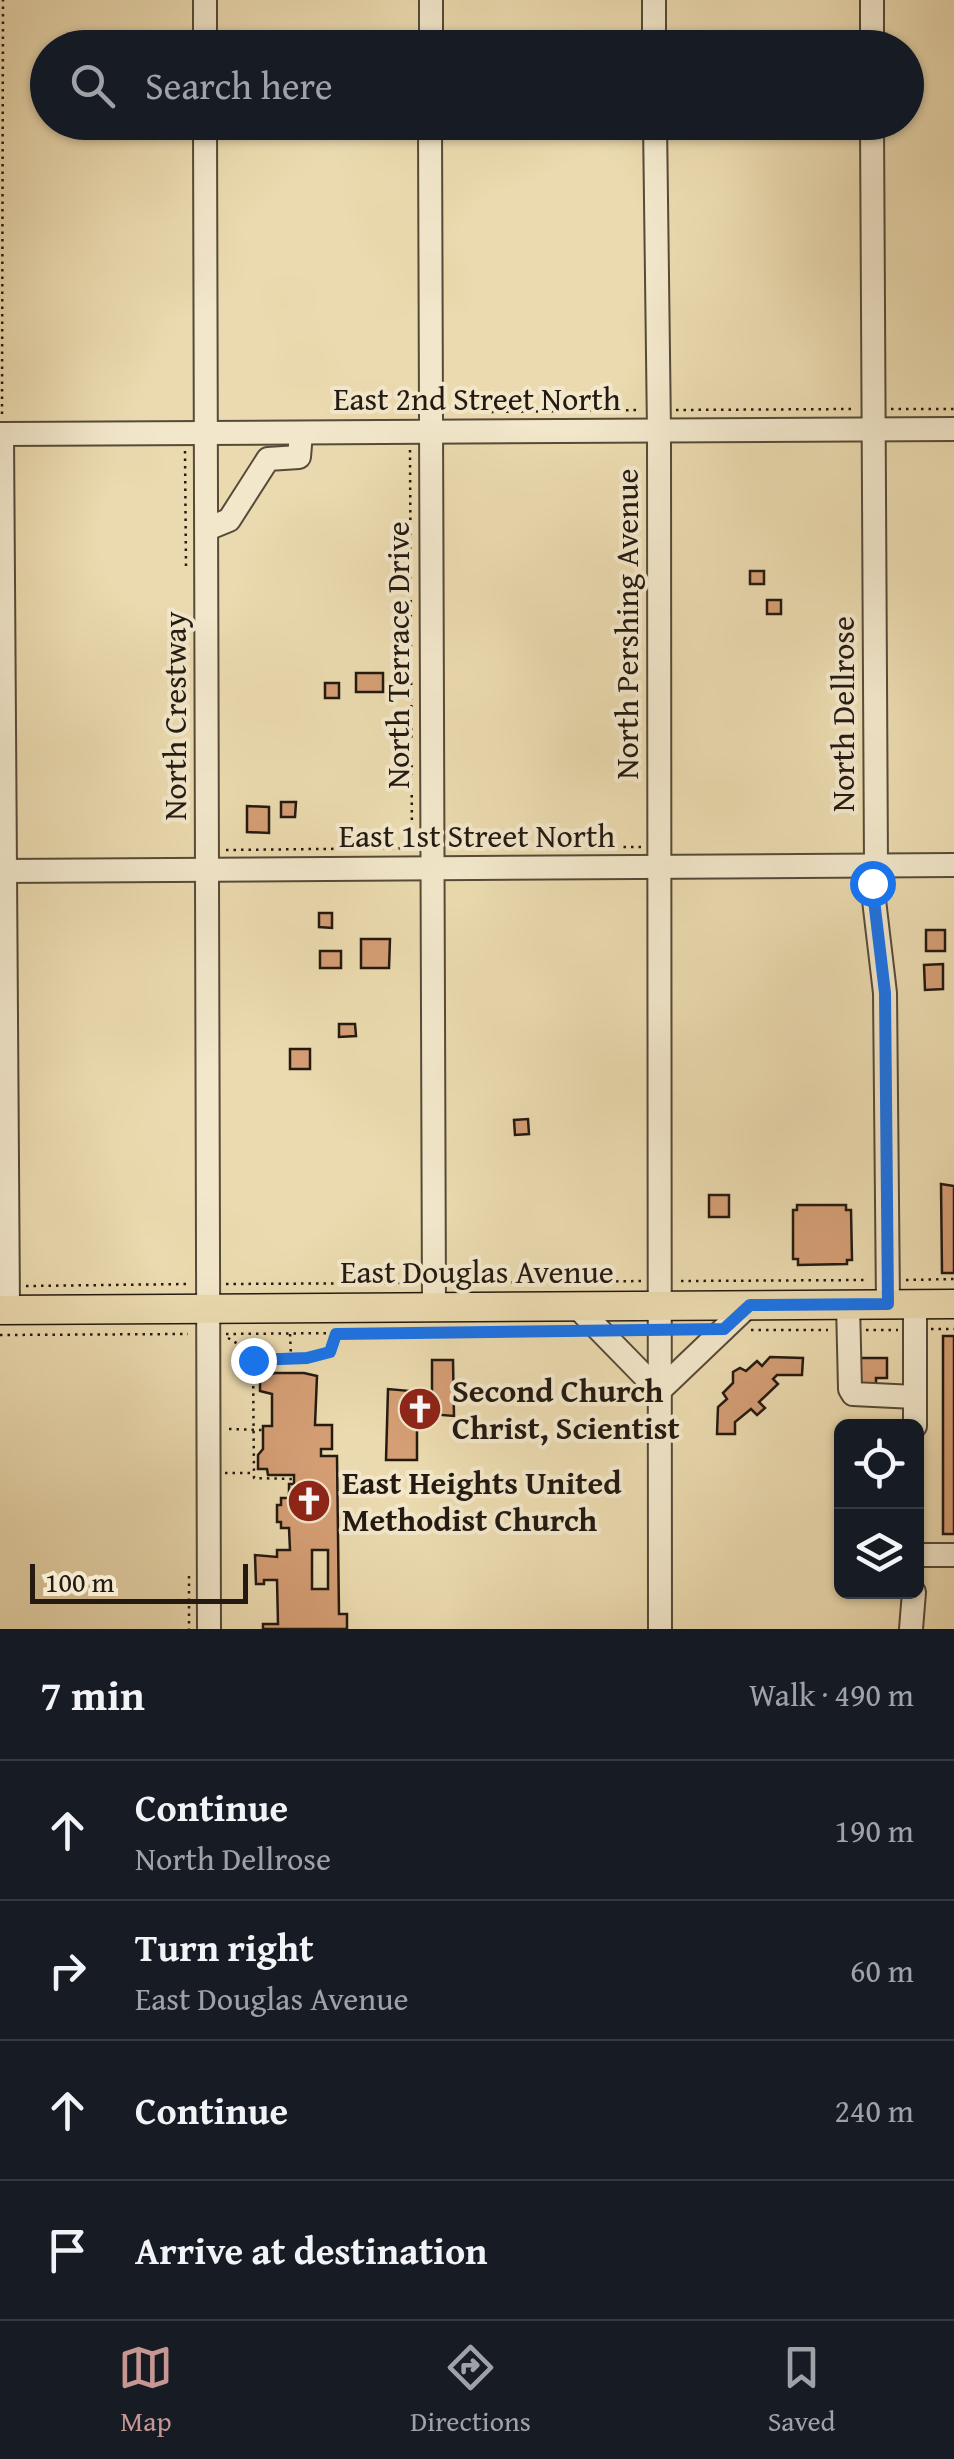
<!DOCTYPE html>
<html lang="en">
<head>
<meta charset="utf-8">
<style>
  body { margin:0; font-family:"Gentium Book Plus",serif; background:#20242c; color:#f1f3f6 }
  .controls { position:absolute; right:30px; bottom:30px; display:grid; overflow:hidden; border-radius:15px; box-shadow:0 2px 8px #0004 }
  .controls button { width:90px; height:90px; display:grid; place-items:center; padding:0; border:0; border-bottom:2px solid #363941; background:#171b24; color:#f1f3f6; font:50px sans-serif }
  .scale { position:absolute; left:30px; bottom:25px; width:218px; box-sizing:border-box; padding-left:10px; border:5px solid #241a11; border-top:0; font-size:28px; line-height:35px; white-space:nowrap; color:#241a11; -webkit-text-stroke:8px #f2e7cb; paint-order:stroke }
  .stop { position:absolute; width:30px; height:30px; margin:-22px; border:8px solid #1a73e8; border-radius:50%; background:#fff }
  .stop.end { background:#1a73e8; border-color:#fff; box-shadow:0 2px 10px #0008 }
  .list { margin:0; padding:0; list-style:none }
  h2 { display:flex; justify-content:space-between; align-items:center; height:130px; margin:0; padding:0 40px; font-size:42px }
  h2 small { font-size:32px; font-weight:400; color:#9ea1a6 }
  .list li { display:grid; grid-template-columns:65px 1fr auto; gap:30px; align-items:center; box-sizing:border-box; height:140px; padding:0 40px; border-top:2px solid #363941 }
  .list b { display:block; font-size:38px; white-space:nowrap }
  .list p { margin:0; font-size:32px; white-space:nowrap; color:#9ea1a6 }
  .list em { font-size:32px; font-style:normal; color:#9ea1a6 }
  .icon { flex:none; width:55px; height:55px; fill:none; stroke:currentColor; stroke-width:2; stroke-linecap:round; stroke-linejoin:round }
  .map { position:relative; flex:none; width:954px; height:1629px; overflow:hidden }
  .search { position:absolute; background:#171b24; box-shadow:0 2px 8px #0004; left:30px; right:30px; top:30px; height:110px; display:flex; align-items:center; gap:25px; box-sizing:border-box; padding:0 35px; border-radius:55px; color:#9ea1a6; font-size:38px }
  .sheet { height:690px; background:#171b24 }
  nav { display:flex; justify-content:space-around; align-items:center; box-sizing:border-box; height:140px; border-top:2px solid #363941; background:#171b24; font-size:28px; color:#9ea1a6 }
  nav a { display:grid; justify-items:center; gap:5px }
  nav .on { color:#c59692 }
  .map>svg:first-child { display:block }
  .building { fill:#d59e75; stroke:#241a11; stroke-width:2.5; fill-rule:evenodd }
  .lines { fill:none; stroke-linecap:round; stroke-linejoin:round }
  .minor-casing { stroke:#564a38; stroke-width:26 }
  .major-casing { stroke:#241a11; stroke-width:31 }
  .path { stroke:#241a11; stroke-width:2.5; stroke-dasharray:2.5 5; stroke-linecap:butt }
  .minor { stroke:#f2e7cb; stroke-width:22 }
  .major { stroke:#ebdaaf; stroke-width:28 }
  .route { stroke:#1a73e8; stroke-width:12 }
  .labels { text-anchor:middle; stroke-width:8; stroke-linejoin:round; paint-order:stroke }
  .street-label { font-size:32px; fill:#241a11; stroke:#f2e7cb }
  .poi-label { font-size:32px; font-weight:bold; fill:#241a11; stroke:#f2e7cb; text-anchor:start }
</style>
</head>
<body>
<div class="map">
<svg width="954" height="1629" viewBox="0 0 954 1629">
  <rect width="100%" height="100%" fill="#ebdaaf"/>
  <filter id="stains"><feTurbulence type="fractalNoise" baseFrequency=".002" numOctaves="4"/><feColorMatrix values="0 0 0 0 .2 0 0 0 0 .09 0 0 0 0 .02 0 0 0 .5 -.17"/></filter>
  <radialGradient id="worn" r=".72"><stop offset=".6" stop-color="#630" stop-opacity="0"/><stop offset="1" stop-color="#630" stop-opacity=".3"/></radialGradient>
  <g class="building">
    <rect x="750" y="571" width="14" height="13"/>
    <rect x="767" y="600" width="14" height="14"/>
    <rect x="356" y="673" width="27" height="19"/>
    <rect x="325" y="683" width="14" height="15"/>
    <polygon points="281,802 296,802 295,817 281,817"/>
    <polygon points="247,806 269,807 269,833 247,832"/>
    <polygon points="319,913 332,913 332,928 319,927"/>
    <rect x="926" y="930" width="19" height="21"/>
    <polygon points="361,939 390,939 389,968 361,968"/>
    <rect x="320" y="951" width="21" height="17"/>
    <polygon points="943,964 943,989 925,990 924,965"/>
    <polygon points="339,1024 355,1024 356,1036 339,1037"/>
    <rect x="290" y="1049" width="20" height="20"/>
    <polygon points="528,1119 529,1134 515,1135 514,1120"/>
    <polygon points="941,1184 954,1186 954,1273 942,1273"/>
    <rect x="709" y="1195" width="20" height="22"/>
    <polygon points="797,1205 846,1205 846,1210 851,1210 852,1260 847,1260 847,1264 798,1265 798,1259 793,1259 793,1210 797,1210"/>
    <rect x="943" y="1336" width="11" height="198"/>
    <polygon points="770,1357 803,1358 802,1375 777,1375 773,1379 778,1384 759,1402 765,1408 757,1415 751,1409 735,1422 735,1434 717,1434 718,1407 727,1399 723,1393 733,1383 733,1372 740,1368 746,1371 757,1361 762,1366"/>
    <polygon points="857,1358 887,1358 887,1378 876,1378 876,1386 857,1386"/>
    <polygon points="432,1360 453,1360 454,1416 417,1413 417,1460 386,1460 388,1389 432,1393"/>
    <path d="M304,1373L317,1376L315,1425H332V1449H321V1456H337L339,1614H347V1629H263V1624H278L277,1580H264V1584H256L255,1555L277,1557V1550H290L289,1528H281V1522H277V1505H281V1498H289V1484H294V1475H268L267,1469H258V1455L263,1449V1426H272V1394L260,1391V1377L275,1373ZM312,1550H328V1589H312Z"/>
  </g>
  <g class="lines">
    <g class="minor-casing">
      <g id="minor">
        <polyline points="205,0 205,48"/>
        <polyline points="654,0 654,48"/>
        <polyline points="431,48 431,0"/>
        <polyline points="872,48 872,0"/>
        <polyline points="205,122 209,1629"/>
        <polyline points="430,122 434,1307"/>
        <polyline points="655,122 659,431 660,1629"/>
        <polyline points="872,122 876,866 872,883 885,993 888,1304"/>
        <polyline points="0,434 954,429"/>
        <polyline points="2,434 8,1310"/>
        <polyline points="207,529 229,520 268,459 299,457 301,433"/>
        <polyline points="0,871 954,865"/>
        <polyline points="848,1304 850,1389 853,1394 915,1397"/>
        <polyline points="576,1306 659,1391 749,1305"/>
        <polyline points="915,1426 915,1304"/>
        <polyline points="916,1555 954,1555"/>
        <polyline points="911,1629 914,1592"/>
      </g>
    </g>
    <g class="major-casing">
      <polyline id="major" points="0,1310 954,1304"/>
    </g>
    <g class="path">
      <polyline points="891,409 954,409"/>
      <polyline points="676,410 853,409"/>
      <polyline points="491,412 638,410"/>
      <polyline points="2,414 3,0"/>
      <polyline points="410,450 412,847"/>
      <polyline points="185,451 186,568"/>
      <polyline points="451,847 643,847"/>
      <polyline points="226,850 413,848"/>
      <polyline points="906,1280 954,1279"/>
      <polyline points="681,1281 868,1280"/>
      <polyline points="451,1283 643,1281"/>
      <polyline points="226,1284 413,1283"/>
      <polyline points="26,1286 188,1284"/>
      <polyline points="931,1329 954,1329"/>
      <polyline points="751,1330 828,1330"/>
      <polyline points="866,1330 898,1330"/>
      <polyline points="676,1331 693,1330"/>
      <polyline points="226,1334 573,1331"/>
      <polyline points="290,1334 291,1356"/>
      <polyline points="0,1335 188,1334"/>
      <polyline points="228,1338 243,1347 253,1359 254,1478 294,1479"/>
      <polyline points="255,1359 307,1357 330,1352 335,1334"/>
      <polyline points="229,1429 263,1430"/>
      <polyline points="225,1473 252,1473"/>
      <polyline points="189,1576 189,1629"/>
    </g>
    <use href="#minor" class="minor"/>
    <use href="#major" class="major"/>
  </g>
  <g class="lines">
    <polyline class="route" points="253,1360 307,1358 330,1352 336,1334 724,1329 750,1305 888,1304 885,993 872,883"/>
  </g>
  <defs>
    <g id="church-disc" transform="scale(2.25)"><circle r="9.5" fill="#8f2418" stroke="#f2e7cb"/><path d="M-1.2-6h2.4v3.5h3.3v2.4h-3.3V6h-2.4V-.1h-3.3v-2.4h3.3Z" fill="#fff"/></g>
  </defs>
  <g fill-rule="evenodd">
    <use href="#church-disc" x="420" y="1409"/>
    <use href="#church-disc" x="309" y="1501"/>
  </g>
  <g class="labels">
    <g class="street-label">
      <text x="477" y="410">East 2nd Street North</text>
      <text transform="translate(627 624) rotate(-90)" y="11">North Pershing Avenue</text>
      <text transform="translate(398 655) rotate(-90)" y="11">North Terrace Drive</text>
      <text transform="translate(843 714) rotate(-90)" y="11">North Dellrose</text>
      <text transform="translate(175 716) rotate(-90)" y="11">North Crestway</text>
      <text x="477" y="847">East 1st Street North</text>
      <text x="477" y="1283">East Douglas Avenue</text>
    </g>
    <g class="poi-label">
      <text x="452" y="1402">Second Church<tspan x="452" dy="37">Christ, Scientist</tspan></text>
      <text x="342" y="1494">East Heights United<tspan x="342" dy="37">Methodist Church</tspan></text>
    </g>
  </g>
  <rect width="100%" height="100%" filter="url(#stains)"/>
  <rect width="100%" height="100%" fill="url(#worn)"/>
</svg>
<div class="controls">
<button><svg class="icon" aria-label="locate" viewBox="0 0 24 24"><circle cx="12" cy="12" r="6"/><path d="M12 2v4M12 18v4M2 12h4M18 12h4"/></svg></button>
<button><svg class="icon" aria-label="layers" viewBox="0 0 24 24"><path d="M12 4l9 5-9 5-9-5zM3 14l9 5 9-5"/></svg></button>
</div>
<div class="scale">100 m</div>
<div class="stop" style="left:872px;top:883px"></div>
<div class="stop end" style="left:253px;top:1360px"></div>
<div class="search"><svg class="icon" aria-label="search" viewBox="0 0 24 24"><circle cx="10" cy="10" r="6"/><path d="M15 15l6 6"/></svg>Search here</div>
</div>
<section class="sheet">
<h2>7 min<small>Walk · 490 m</small></h2>
<ul class="list">
<li><svg class="icon" aria-label="ahead" viewBox="0 0 24 24"><path d="M12 20V5M6 11l6-6 6 6"/></svg><div><b>Continue</b><p>North Dellrose</p></div><em>190 m</em></li>
<li><svg class="icon" aria-label="right" viewBox="0 0 24 24"><path d="M7 20v-9h11M14 6l5 5-5 5"/></svg><div><b>Turn right</b><p>East Douglas Avenue</p></div><em>60 m</em></li>
<li><svg class="icon" aria-label="ahead" viewBox="0 0 24 24"><path d="M12 20V5M6 11l6-6 6 6"/></svg><div><b>Continue</b></div><em>240 m</em></li>
<li><svg class="icon" aria-label="arrive" viewBox="0 0 24 24"><path d="M6 21V4h12l-3 4 3 4H6"/></svg><div><b>Arrive at destination</b></div></li>
</ul>
</section>
<nav>
<a class="on"><svg class="icon" aria-label="map" viewBox="0 0 24 24"><path d="M3 6l6-2 6 2 6-2v14l-6 2-6-2-6 2zM9 4v14M15 6v14"/></svg>Map</a>
<a><svg class="icon" aria-label="directions" viewBox="0 0 24 24"><path d="M12 3l9 9-9 9-9-9zM9 14v-3h6M13 9l2 2-2 2"/></svg>Directions</a>
<a><svg class="icon" aria-label="saved" viewBox="0 0 24 24"><path d="M7 4h10v16l-5-4-5 4z"/></svg>Saved</a>
</nav>
</body>
</html>
